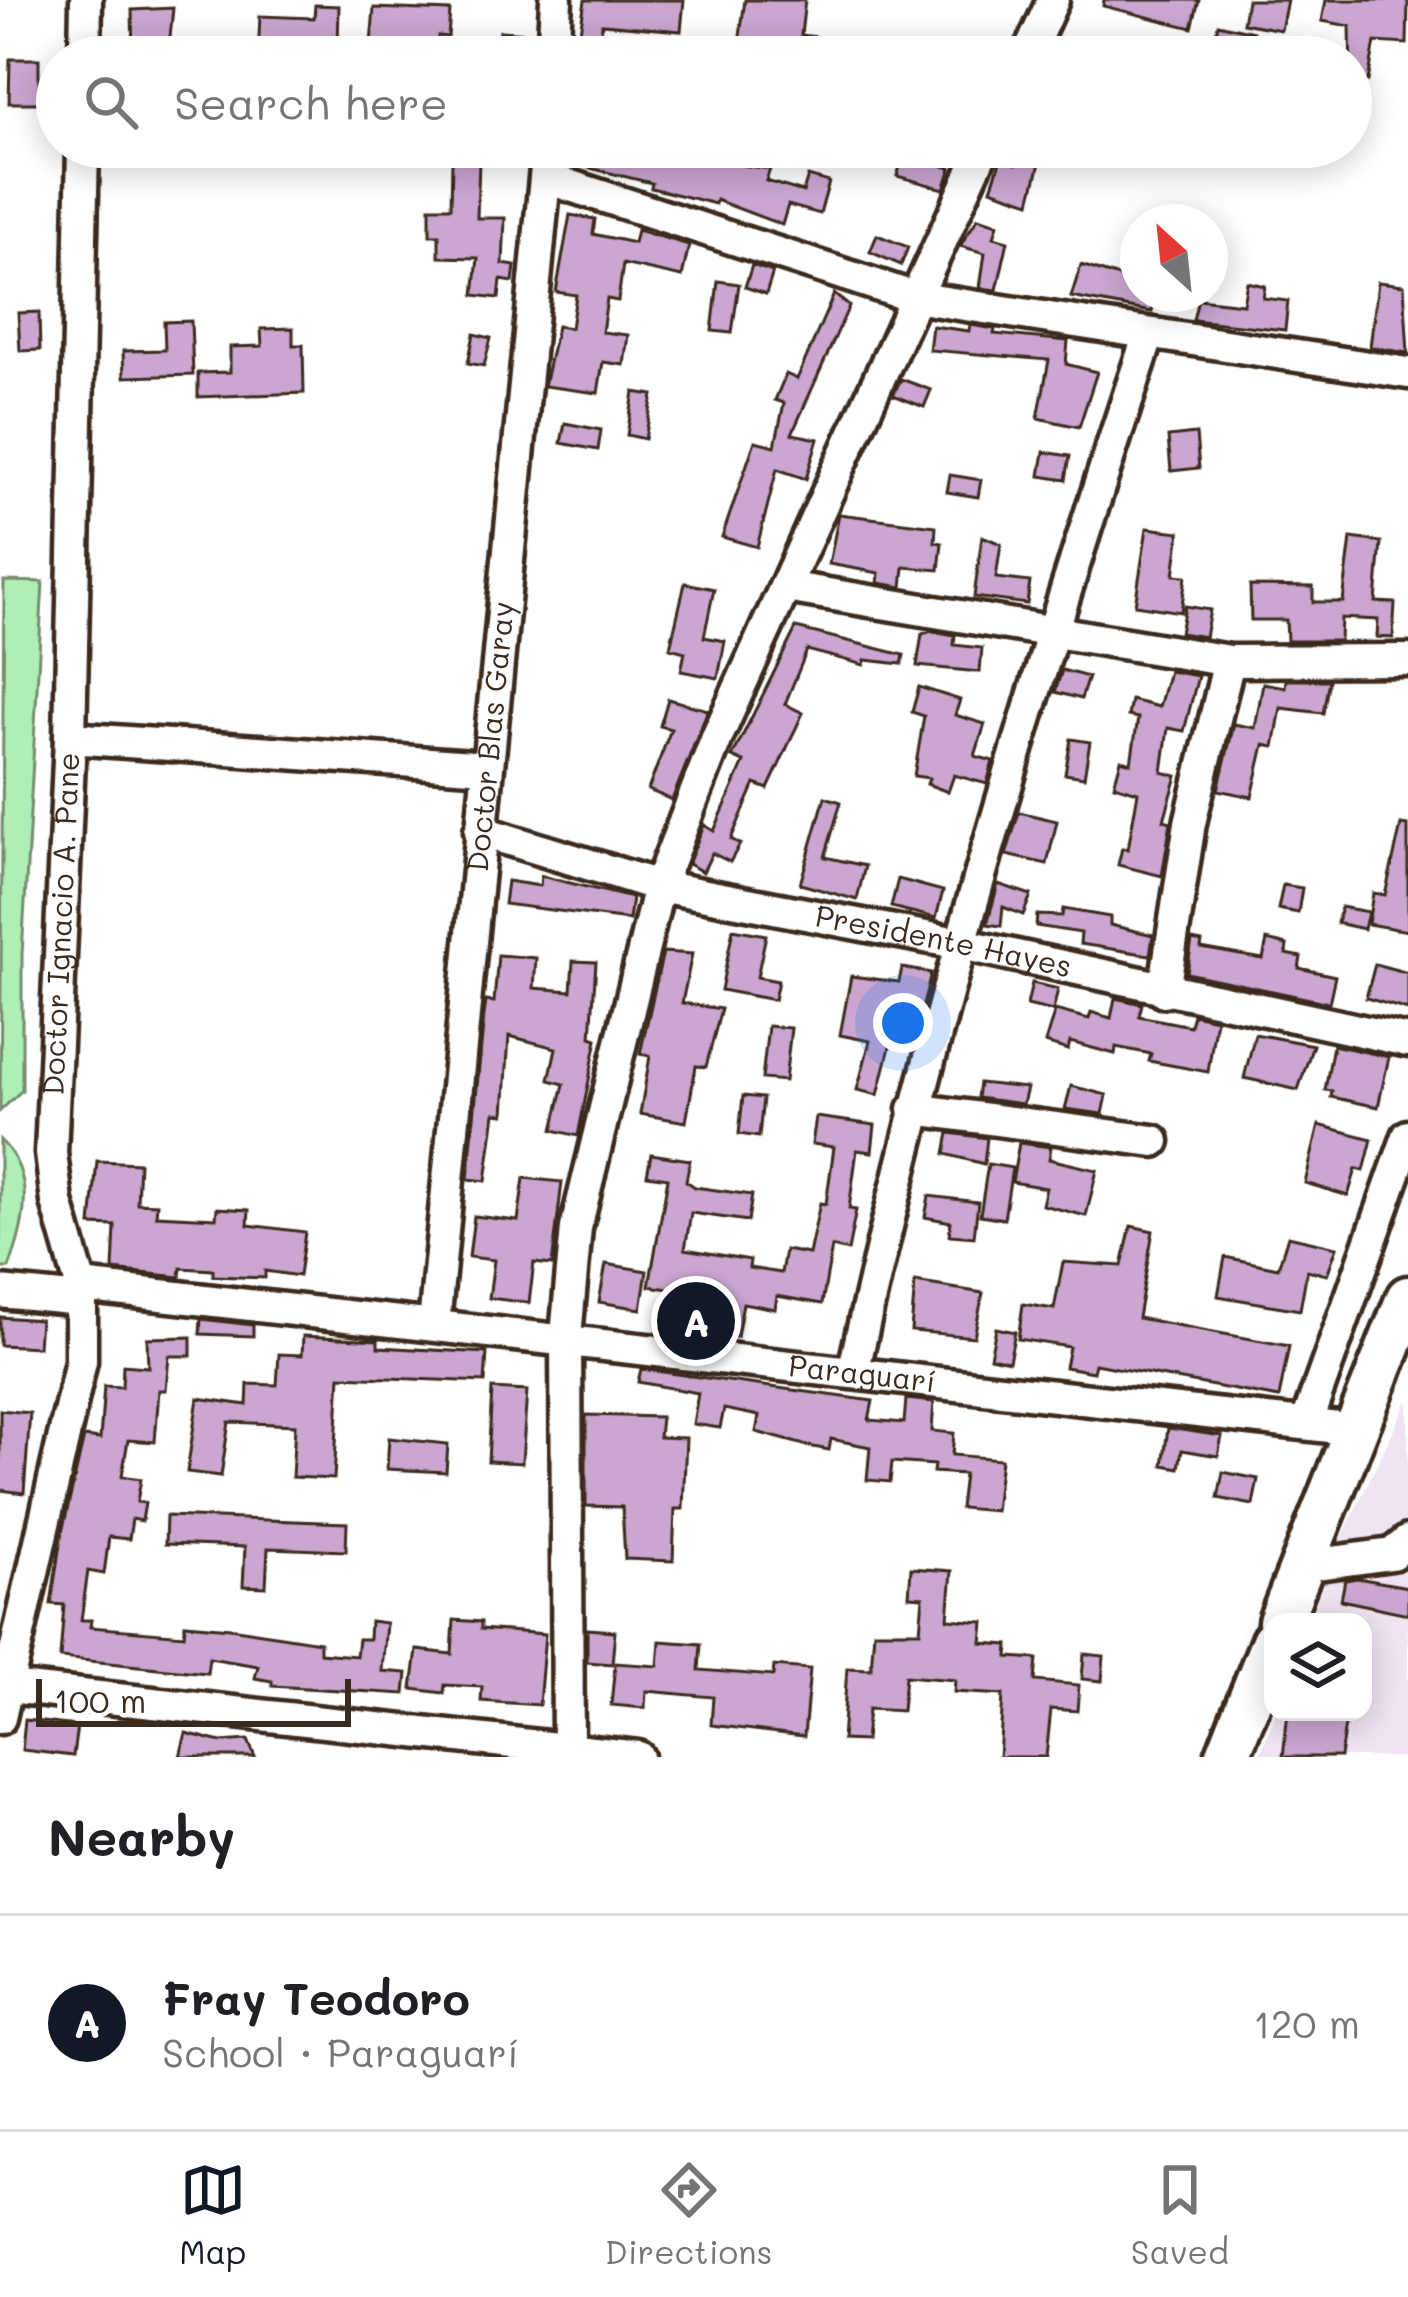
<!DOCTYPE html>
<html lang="en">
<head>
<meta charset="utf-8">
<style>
  body { margin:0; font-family:Mali,sans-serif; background:#f6f6f6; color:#202124 }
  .controls { position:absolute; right:36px; bottom:36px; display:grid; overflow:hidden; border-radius:24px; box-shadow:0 6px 30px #0003 }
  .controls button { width:108px; height:108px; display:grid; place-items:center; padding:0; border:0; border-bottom:3px solid #e0e0e0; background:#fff; color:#202124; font:60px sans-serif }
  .compass { position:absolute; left:1120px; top:204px; width:108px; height:108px; border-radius:50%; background:#fff; box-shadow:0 6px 30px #0003; rotate:333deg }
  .scale { position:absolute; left:36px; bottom:30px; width:315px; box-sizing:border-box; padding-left:12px; border:6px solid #3b2a1e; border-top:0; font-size:33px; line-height:42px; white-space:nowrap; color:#3b2a1e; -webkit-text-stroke:9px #fff; paint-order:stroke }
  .you { position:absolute; left:903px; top:1023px; width:42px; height:42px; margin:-30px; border:9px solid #fff; border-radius:50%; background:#1a73e8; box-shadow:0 0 0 18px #1a73e833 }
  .badge { display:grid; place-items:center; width:78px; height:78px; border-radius:50%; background:#111827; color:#fff; font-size:39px; font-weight:700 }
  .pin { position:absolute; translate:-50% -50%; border:6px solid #fff; box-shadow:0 3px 12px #0006 }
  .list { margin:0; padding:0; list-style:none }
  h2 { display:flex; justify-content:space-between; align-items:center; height:156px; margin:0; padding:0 48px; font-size:51px }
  h2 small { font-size:39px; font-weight:400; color:#757577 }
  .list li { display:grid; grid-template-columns:78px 1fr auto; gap:36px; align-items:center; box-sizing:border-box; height:216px; padding:0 48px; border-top:3px solid #e0e0e0 }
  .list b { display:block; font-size:45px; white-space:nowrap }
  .list p { margin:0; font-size:39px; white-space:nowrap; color:#757577 }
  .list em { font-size:39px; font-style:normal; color:#757577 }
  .icon { flex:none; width:66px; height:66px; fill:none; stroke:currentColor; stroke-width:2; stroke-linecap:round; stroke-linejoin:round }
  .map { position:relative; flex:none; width:1408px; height:1757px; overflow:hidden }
  .search { position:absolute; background:#fff; box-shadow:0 6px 30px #0003; left:36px; right:36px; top:36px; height:132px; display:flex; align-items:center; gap:30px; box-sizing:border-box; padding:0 42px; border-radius:66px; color:#757577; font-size:45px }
  .sheet { height:372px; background:#fff }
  nav { display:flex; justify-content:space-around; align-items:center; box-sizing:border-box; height:168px; border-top:3px solid #e0e0e0; background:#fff; font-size:33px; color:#757577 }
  nav a { display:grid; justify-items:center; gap:6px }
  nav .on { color:#111827 }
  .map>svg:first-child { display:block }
  .built { fill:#efe4f1 }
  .green { fill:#aeeeb7; stroke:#748c6a; stroke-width:3 }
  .building { fill:#caa6d0; stroke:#3b2a1e; stroke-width:3 }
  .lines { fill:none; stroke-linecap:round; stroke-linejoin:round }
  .minor-casing { stroke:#3b2a1e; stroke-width:39 }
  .highway-casing { stroke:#3b2a1e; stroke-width:51 }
  .minor { stroke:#fff; stroke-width:30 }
  .highway { stroke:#fff; stroke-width:42 }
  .labels { text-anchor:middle; stroke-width:10; stroke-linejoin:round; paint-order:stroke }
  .street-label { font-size:30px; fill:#3b2a1e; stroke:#fff }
</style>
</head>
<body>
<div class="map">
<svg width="1408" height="1757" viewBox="0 0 1408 1757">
  <rect width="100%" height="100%" fill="#fff"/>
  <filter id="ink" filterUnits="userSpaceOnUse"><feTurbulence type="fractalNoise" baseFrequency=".00833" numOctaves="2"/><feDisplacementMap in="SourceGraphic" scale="24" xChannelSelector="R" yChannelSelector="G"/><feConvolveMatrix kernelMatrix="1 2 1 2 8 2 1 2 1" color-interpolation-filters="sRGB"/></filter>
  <g filter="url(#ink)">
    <polygon class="built" points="1408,1399 1408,1757 1259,1757 1276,1712 1363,1712 1363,1622 1309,1622 1338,1546"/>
    <g class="green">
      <polygon points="4,581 43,582 22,955 22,1090 0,1111"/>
      <path d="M0,1140C37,1175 25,1225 9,1268H0Z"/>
    </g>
    <g class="building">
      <polygon points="585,0 684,0 681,31 602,24 599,57 576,57"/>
      <polygon points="745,0 805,0 801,35 825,38 822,57 797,57 798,50 765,45 763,57 737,57"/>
      <polygon points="1104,0 1199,0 1192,28 1103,6"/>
      <polygon points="1247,0 1287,0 1281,30 1243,23"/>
      <polygon points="1326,0 1408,0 1407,44 1375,42 1368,81 1351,78 1350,26 1322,21"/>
      <polygon points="315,5 339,6 338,47 287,45 287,57 258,57 260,16 314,18"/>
      <polygon points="173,8 168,57 133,57 132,10"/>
      <polygon points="374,8 450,11 448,37 438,36 438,44 431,44 430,57 404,57 404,46 371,44"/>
      <polygon points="1218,24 1253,32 1248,57 1212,54"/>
      <polygon points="500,31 529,33 527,57 498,55"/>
      <polygon points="10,59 39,59 39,103 9,103"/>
      <polygon points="573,147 708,147 705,160 770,169 766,181 803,192 808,176 829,182 820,214 788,205 782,225 716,200 715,204 651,188 652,183 569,163"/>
      <polygon points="1019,152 1041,159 1030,202 991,189 1001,159 1015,164"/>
      <polygon points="904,154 951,168 944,189 897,176"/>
      <polygon points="452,161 479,162 477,218 505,218 503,264 515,266 513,282 501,280 499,298 474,295 478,258 439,257 439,235 430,235 430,207 451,207"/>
      <polygon points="570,215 595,219 593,234 634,243 637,230 689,245 682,277 623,264 618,301 607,299 602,332 628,335 624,365 603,362 598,393 544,386 557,326 571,328 576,295 556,292"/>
      <polygon points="978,218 998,224 994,237 1008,241 997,290 980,288 985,253 960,246"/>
      <polygon points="877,235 908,247 901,265 870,252"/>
      <polygon points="752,265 773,272 766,294 745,287"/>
      <polygon points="1081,265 1138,283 1138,294 1156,294 1152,312 1071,297"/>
      <polygon points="718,281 739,284 732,333 712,331"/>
      <polygon points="1247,282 1265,286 1263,298 1288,301 1285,330 1193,320 1198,299 1243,304"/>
      <polygon points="1378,282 1404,285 1408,353 1370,347"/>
      <polygon points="834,294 849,306 792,434 818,439 806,479 777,469 757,547 722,537 755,441 775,446 784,403 775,400 786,374 797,379"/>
      <polygon points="39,312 40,350 20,351 18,313"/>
      <polygon points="191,321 193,375 124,377 123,351 165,350 164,322"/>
      <polygon points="970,325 995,329 994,334 1068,341 1066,364 1097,372 1079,427 1038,418 1049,360 929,350 932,326 969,331"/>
      <polygon points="293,328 293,345 303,345 304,393 198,397 198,373 230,372 230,347 262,346 261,329"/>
      <polygon points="474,334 491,338 484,366 468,363"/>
      <polygon points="901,379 931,390 924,407 893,395"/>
      <polygon points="634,392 653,395 645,439 627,435"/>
      <polygon points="565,423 601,430 598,450 561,443"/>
      <polygon points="1196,434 1199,468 1171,471 1168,437"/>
      <polygon points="1044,452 1070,456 1066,480 1040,476"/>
      <polygon points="950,475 981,480 978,497 947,492"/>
      <polygon points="839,514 936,526 935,542 942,543 939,570 904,567 902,587 878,583 879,573 829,564"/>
      <polygon points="1147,528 1180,532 1174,575 1186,576 1181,612 1135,605"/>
      <polygon points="982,536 1001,544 996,578 1030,582 1027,604 974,597"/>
      <polygon points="1351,538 1381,542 1376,602 1395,603 1393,638 1377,637 1378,620 1341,618 1340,641 1287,641 1286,620 1251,620 1250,586 1313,587 1313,602 1343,602"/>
      <polygon points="685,583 714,589 704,637 725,641 718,678 681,671 685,652 670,648"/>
      <polygon points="1185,606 1210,610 1205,637 1180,633"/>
      <polygon points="796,628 904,655 902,664 865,660 864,665 807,650 785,704 803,713 768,789 755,784 731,839 740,844 730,862 712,853 703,872 688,864 704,825 714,831 744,762 732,757"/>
      <polygon points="932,631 955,635 954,645 982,648 980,672 917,666 922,634"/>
      <polygon points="1062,670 1088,677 1081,699 1055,692"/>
      <polygon points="1169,671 1198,676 1184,731 1168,728 1162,772 1177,776 1164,820 1171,822 1162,876 1118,865 1122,848 1128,849 1138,792 1114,785 1121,760 1131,763 1138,718 1128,716 1131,700 1159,707"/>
      <polygon points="1286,680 1329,680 1323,713 1281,708 1274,747 1264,745 1252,797 1218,790 1234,724 1255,728 1263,683 1285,687"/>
      <polygon points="919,687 960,700 955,715 985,724 975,756 993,761 987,784 954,775 948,792 927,784 929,778 914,776 924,716 912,712"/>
      <polygon points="668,699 708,710 672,800 648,790 671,729 660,726"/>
      <polygon points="1071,739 1090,742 1084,777 1065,774"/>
      <polygon points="825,797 841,802 825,857 865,866 857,900 800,884"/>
      <polygon points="1019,812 1057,821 1047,864 1006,855"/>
      <polygon points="1401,825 1408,826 1408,931 1368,924 1373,893 1385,895"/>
      <polygon points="541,876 632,898 629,920 504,904 507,881 540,886"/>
      <polygon points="898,879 943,891 936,918 891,907"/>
      <polygon points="998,884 1031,895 1023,915 1003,907 1001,926 987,924"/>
      <polygon points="1283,885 1302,888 1298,913 1278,909"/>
      <polygon points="1341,907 1368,912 1364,929 1337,923"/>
      <polygon points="1063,909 1110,917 1110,925 1153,935 1150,955 1080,944 1081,933 1036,926 1037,915 1062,916"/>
      <polygon points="733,929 766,935 757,977 778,981 774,1000 721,990"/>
      <polygon points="1192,940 1202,942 1201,948 1263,959 1267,940 1287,945 1286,954 1301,957 1299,968 1335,976 1329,1003 1187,973"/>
      <polygon points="663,952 692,954 682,1003 721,1009 706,1067 696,1066 686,1122 640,1114 650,1056 640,1054"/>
      <polygon points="498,955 536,958 534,988 571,991 573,961 596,962 591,1037 597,1039 578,1136 553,1130 564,1084 549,1080 556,1048 509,1036 504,1114 495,1113 486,1181 468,1179 484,1015 486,1001 494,1002"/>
      <polygon points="1375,964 1408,973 1408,1010 1366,998"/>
      <polygon points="902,968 931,973 915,1037 894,1031 878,1095 857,1090 870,1041 840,1035 851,976 899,982"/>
      <polygon points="1032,983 1058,989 1053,1011 1027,1005"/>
      <polygon points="1115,998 1142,1004 1139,1016 1190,1026 1193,1014 1216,1019 1208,1072 1149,1061 1151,1054 1116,1047 1115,1054 1070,1042 1068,1050 1045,1043 1055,1010 1089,1019 1091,1012 1111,1018"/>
      <polygon points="768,1026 791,1028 785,1081 762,1079"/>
      <polygon points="1255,1034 1313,1045 1298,1090 1244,1078"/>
      <polygon points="1333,1045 1389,1057 1378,1107 1331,1097 1332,1091 1325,1090"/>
      <polygon points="979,1083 1027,1088 1023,1104 977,1098"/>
      <polygon points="1071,1086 1107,1095 1103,1114 1065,1109"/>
      <polygon points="743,1096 763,1098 759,1137 739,1134"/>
      <polygon points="816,1117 875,1125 872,1152 857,1150 849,1209 856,1210 848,1251 832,1247 822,1304 777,1296 775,1309 743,1303 737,1337 703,1337 704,1331 696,1330 701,1294 649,1286 668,1178 647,1175 651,1154 690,1160 686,1181 695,1187 752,1195 748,1221 691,1213 685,1249 750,1260 749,1268 781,1273 785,1250 809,1254 820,1203 826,1204 834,1147 812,1144"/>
      <polygon points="1319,1125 1372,1139 1364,1171 1356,1169 1348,1196 1305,1183"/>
      <polygon points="949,1133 987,1138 984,1164 945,1154"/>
      <polygon points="1019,1143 1051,1147 1049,1159 1097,1170 1086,1216 1042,1205 1046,1188 1012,1182"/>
      <polygon points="97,1161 139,1163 137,1203 157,1204 156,1215 216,1218 217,1208 249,1210 248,1225 305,1232 299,1276 265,1271 265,1278 213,1276 213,1270 181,1268 180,1277 113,1270 115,1226 91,1225"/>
      <polygon points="988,1164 1012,1168 1004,1219 980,1215"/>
      <polygon points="524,1178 562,1182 552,1265 534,1263 529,1303 489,1298 494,1260 469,1257 474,1216 518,1221"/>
      <polygon points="929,1196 978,1202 974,1237 949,1235 951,1222 925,1217"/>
      <polygon points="1131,1226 1153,1231 1138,1318 1289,1346 1279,1398 1095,1364 1093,1372 1065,1367 1069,1347 1018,1339 1023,1304 1054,1309 1063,1262 1122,1266"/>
      <polygon points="1288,1236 1337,1247 1327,1275 1307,1270 1300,1310 1218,1296 1225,1257 1278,1268"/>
      <polygon points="606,1264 647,1271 641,1309 599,1302"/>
      <polygon points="915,1282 983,1293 974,1337 911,1331"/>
      <polygon points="0,1317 40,1320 38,1347 0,1345"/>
      <polygon points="201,1319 253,1325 253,1336 200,1334"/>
      <polygon points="996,1328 1015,1332 1009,1361 990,1357"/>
      <polygon points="303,1336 378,1340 378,1347 487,1353 485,1382 340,1376 334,1479 292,1477 295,1425 229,1422 221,1476 187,1472 198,1398 247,1405 248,1384 277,1385 279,1354 302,1355"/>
      <polygon points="191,1337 191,1356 169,1356 166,1390 159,1390 155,1442 128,1440 122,1476 141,1479 137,1502 145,1503 142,1521 132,1519 129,1539 109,1537 104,1574 88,1571 81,1620 91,1620 90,1627 184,1635 185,1624 230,1628 320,1642 320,1653 356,1656 358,1639 369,1639 370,1621 386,1623 382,1671 407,1673 405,1694 272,1686 272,1681 255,1678 258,1666 209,1658 207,1673 60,1658 64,1605 51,1604 61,1537 84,1437 100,1439 104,1386 122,1387 123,1365 148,1367 147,1338"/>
      <polygon points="641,1369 873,1401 869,1420 904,1423 906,1399 934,1402 932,1431 954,1433 952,1455 1001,1459 995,1511 960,1508 964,1474 933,1472 934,1465 892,1462 890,1482 867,1480 870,1447 831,1439 829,1450 808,1446 756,1432 759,1416 724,1409 720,1428 693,1424 698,1393 638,1382"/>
      <polygon points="492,1389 527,1391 522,1463 488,1461"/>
      <polygon points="0,1410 30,1413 24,1493 0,1490"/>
      <polygon points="586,1415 661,1417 659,1437 686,1438 683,1509 675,1509 673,1561 625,1559 622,1507 586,1506"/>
      <polygon points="1168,1428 1222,1436 1218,1456 1182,1450 1179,1468 1163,1465"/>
      <polygon points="389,1438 448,1444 446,1472 387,1469"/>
      <polygon points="1223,1472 1258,1479 1253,1505 1218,1498"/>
      <polygon points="166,1516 347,1523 346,1551 268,1548 266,1587 243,1586 245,1547 165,1544"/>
      <polygon points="911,1568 952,1571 948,1619 984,1622 982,1643 1009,1645 1008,1657 1037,1659 1035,1681 1079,1685 1077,1711 1051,1709 1046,1757 999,1757 1003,1695 954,1692 955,1680 905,1676 902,1711 868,1709 865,1741 842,1740 847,1668 871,1669 874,1631 920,1631 923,1597 909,1596"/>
      <polygon points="1357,1578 1408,1587 1408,1614 1341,1600 1345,1580"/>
      <polygon points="454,1620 481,1622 481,1629 545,1634 539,1705 481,1701 482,1687 445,1685 444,1693 412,1689 417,1650 452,1654"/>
      <polygon points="587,1629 615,1631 612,1664 587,1662"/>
      <polygon points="660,1641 701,1644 699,1670 773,1676 774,1666 810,1669 804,1736 711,1725 713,1697 646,1691 645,1708 611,1705 615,1663 658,1666"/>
      <polygon points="1084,1654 1104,1656 1102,1681 1082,1679"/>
      <polygon points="1288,1712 1347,1712 1340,1757 1283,1757"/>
      <polygon points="25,1720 77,1726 73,1756 22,1750"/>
      <polygon points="186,1733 221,1742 248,1740 255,1757 180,1757"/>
    </g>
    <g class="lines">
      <g class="minor-casing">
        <g id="minor">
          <polyline points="85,57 86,0"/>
          <polyline points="553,57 556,0"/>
          <polyline points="1027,57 1053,0"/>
          <polyline points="546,178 913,297 1408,373"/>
          <polyline points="786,587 1229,661 1408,660"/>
          <polyline points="70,738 487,767"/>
          <path id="s1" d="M480,831L659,886L957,943L1408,1041"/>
          <polyline points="1164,991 1190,823 1229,661"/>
          <polyline points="914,1109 1154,1141"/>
          <path id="s2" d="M81,1286L1356,1430"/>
          <polyline points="0,1292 81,1300"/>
          <path id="s3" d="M434,1325L548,147"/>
          <path d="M853,1373C931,1020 1035,677 1149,334"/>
          <polyline points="1306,1424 1408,1136"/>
          <polyline points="1302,1566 1392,1554 1408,1541"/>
          <polyline points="0,1686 638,1757"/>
          <path id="s4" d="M0,1718L81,1361V1286L57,1202L51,1153L70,738L83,147"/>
          <polyline points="568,1757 566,1336 576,1228 659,886 718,735 984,147"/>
        </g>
      </g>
      <g class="highway-casing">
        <g id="highway">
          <polyline points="1280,1622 1408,1298"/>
          <polyline points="1227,1757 1273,1641"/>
        </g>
      </g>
      <use href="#minor" class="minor"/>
      <use href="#highway" class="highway"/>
    </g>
  </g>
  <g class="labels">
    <g class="street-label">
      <text dy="10" stroke="none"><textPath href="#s3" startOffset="591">Doctor Blas Garay</textPath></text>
      <text dy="10" stroke="none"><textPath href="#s4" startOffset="807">Doctor Ignacio A. Pane</textPath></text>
      <text dy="10" stroke="none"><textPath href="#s1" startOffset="477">Presidente Hayes</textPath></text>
      <text dy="10" stroke="none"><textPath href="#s2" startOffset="786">Paraguarí</textPath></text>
    </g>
  </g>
</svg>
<div class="controls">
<button><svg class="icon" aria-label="layers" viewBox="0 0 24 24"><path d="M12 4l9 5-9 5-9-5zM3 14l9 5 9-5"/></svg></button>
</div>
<svg class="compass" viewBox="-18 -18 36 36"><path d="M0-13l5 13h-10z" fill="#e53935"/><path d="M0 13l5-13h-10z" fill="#757577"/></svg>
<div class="scale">100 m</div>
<div class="you"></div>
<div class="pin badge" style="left:696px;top:1321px">A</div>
<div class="search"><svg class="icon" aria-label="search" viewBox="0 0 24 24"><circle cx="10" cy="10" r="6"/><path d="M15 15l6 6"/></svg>Search here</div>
</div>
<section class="sheet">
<h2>Nearby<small></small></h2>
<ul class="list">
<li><span class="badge">A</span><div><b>Fray Teodoro</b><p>School · Paraguarí</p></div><em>120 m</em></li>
</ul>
</section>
<nav>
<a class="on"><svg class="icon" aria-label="map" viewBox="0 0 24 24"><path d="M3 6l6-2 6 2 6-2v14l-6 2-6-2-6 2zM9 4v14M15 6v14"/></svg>Map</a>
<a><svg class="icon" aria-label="directions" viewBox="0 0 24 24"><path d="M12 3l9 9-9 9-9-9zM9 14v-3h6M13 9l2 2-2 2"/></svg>Directions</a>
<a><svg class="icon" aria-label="saved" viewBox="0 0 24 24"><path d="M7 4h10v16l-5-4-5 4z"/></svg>Saved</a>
</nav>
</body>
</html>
